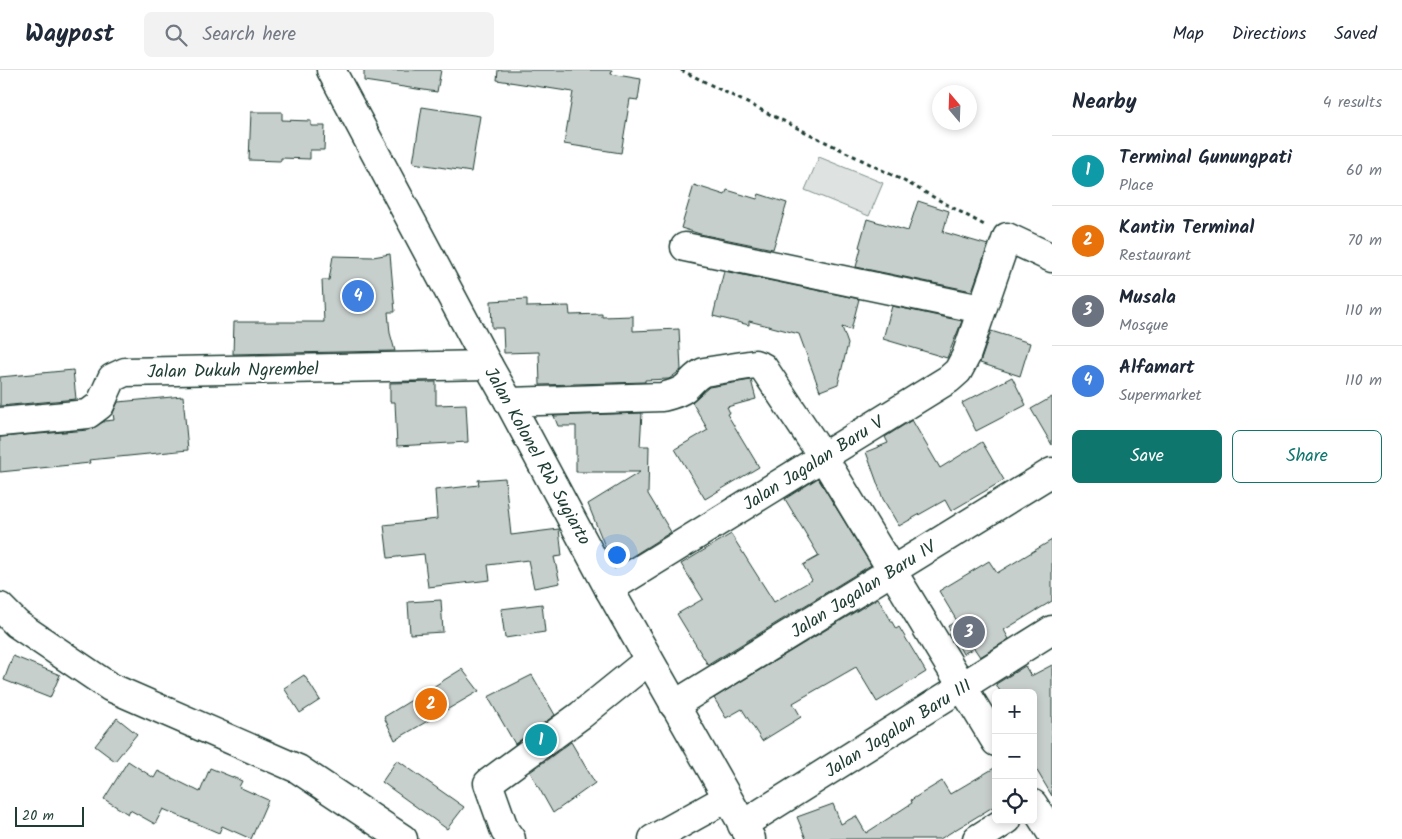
<!DOCTYPE html>
<html lang="en">
<head>
<meta charset="utf-8">
<style>
  body { margin:0; font-family:Kalam,sans-serif; background:#f2f2f3; color:#1f2937 }
  .controls { position:absolute; right:15px; bottom:15px; display:grid; overflow:hidden; border-radius:8px; box-shadow:0 2px 8px #0003 }
  .controls button { width:45px; height:45px; display:grid; place-items:center; padding:0; border:0; border-bottom:1px solid #e0e1e3; background:#fff; color:#1f2937; font:25px sans-serif }
  .compass { position:absolute; left:932px; top:15px; width:45px; height:45px; border-radius:50%; background:#fff; box-shadow:0 2px 8px #0003; rotate:341deg }
  .scale { position:absolute; left:15px; bottom:12px; width:69px; box-sizing:border-box; padding-left:5px; border:2px solid #1f3d34; border-top:0; font-size:14px; line-height:18px; white-space:nowrap; color:#1f3d34; -webkit-text-stroke:4px #fff; paint-order:stroke }
  .you { position:absolute; left:616px; top:484px; width:18px; height:18px; margin:-12px; border:4px solid #fff; border-radius:50%; background:#1a73e8; box-shadow:0 0 0 8px #1a73e833 }
  .badge { display:grid; place-items:center; width:32px; height:32px; border-radius:50%; background:#0f766e; color:#fff; font-size:16px; font-weight:700 }
  .pin { position:absolute; translate:-50% -50%; border:2px solid #fff; box-shadow:0 1px 5px #0006 }
  .list { margin:0; padding:0; list-style:none }
  h2 { display:flex; justify-content:space-between; align-items:center; height:65px; margin:0; padding:0 20px; font-size:21px }
  h2 small { font-size:16px; font-weight:400; color:#747a83 }
  .list li { display:grid; grid-template-columns:32px 1fr auto; gap:15px; align-items:center; box-sizing:border-box; height:70px; padding:0 20px; border-top:1px solid #e0e1e3 }
  .list b { display:block; font-size:19px; white-space:nowrap }
  .list p { margin:0; font-size:16px; white-space:nowrap; color:#747a83 }
  .list em { font-size:16px; font-style:normal; color:#747a83 }
  .actions { display:flex; gap:10px; padding:15px 20px }
  .actions a { flex:1; padding:11px 0; border:1px solid #0f766e; border-radius:8px; text-align:center; font-size:18px; color:#0f766e }
  .actions .main { background:#0f766e; color:#fff }
  .icon { flex:none; width:28px; height:28px; fill:none; stroke:currentColor; stroke-width:2; stroke-linecap:round; stroke-linejoin:round }
  .map { position:relative; flex:none; width:1052px; height:769px; overflow:hidden }
  header { display:flex; align-items:center; gap:30px; box-sizing:border-box; height:70px; padding:0 25px; background:#fff; border-bottom:1px solid #e0e1e3 }
  header strong { font-size:24px }
  nav { display:flex; gap:28px; margin-inline-start:auto; font-size:18px }
  .search { width:350px; height:45px; background:#f2f2f3; display:flex; align-items:center; gap:12px; box-sizing:border-box; padding:0 18px; border-radius:8px; color:#747a83; font-size:19px }
  main { display:flex }
  aside { flex:1; background:#fff }
  .map>svg:first-child { display:block }
  .green { fill:#dee3e2; stroke:#7e908b }
  .building { fill:#c7cfcc; stroke:#1f3d34 }
  .lines { fill:none; stroke-linecap:round; stroke-linejoin:round }
  .minor-casing { stroke:#1f3d34; stroke-width:31 }
  .major-casing { stroke:#1f3d34; stroke-width:31 }
  .path { stroke:#1f3d34; stroke-width:3; stroke-dasharray:4 4; stroke-linecap:butt }
  .minor { stroke:#fff; stroke-width:28 }
  .major { stroke:#fff; stroke-width:28 }
  .labels { text-anchor:middle; stroke-width:4; stroke-linejoin:round; paint-order:stroke }
  .street-label { font-size:18px; fill:#1f3d34; stroke:#fff }
</style>
</head>
<body>
<header>
<strong>Waypost</strong>
<div class="search"><svg class="icon" aria-label="search" viewBox="0 0 24 24"><circle cx="10" cy="10" r="6"/><path d="M15 15l6 6"/></svg>Search here</div>
<nav><a>Map</a><a>Directions</a><a>Saved</a></nav>
</header>
<main>
<div class="map">
<svg width="1052" height="769" viewBox="0 0 1052 769">
  <rect width="100%" height="100%" fill="#fff"/>
  <filter id="ink" filterUnits="userSpaceOnUse"><feTurbulence type="fractalNoise" baseFrequency=".02" numOctaves="2"/><feDisplacementMap in="SourceGraphic" scale="10" xChannelSelector="R" yChannelSelector="G"/><feConvolveMatrix kernelMatrix="1 2 1 2 8 2 1 2 1" color-interpolation-filters="sRGB"/></filter>
  <g filter="url(#ink)">
    <polygon class="green" points="819,87 883,113 869,146 805,120"/>
    <g class="building">
      <polygon points="364,0 441,0 437,22 364,11"/>
      <polygon points="498,0 612,0 611,4 641,9 638,30 630,29 621,83 564,74 573,22 497,10"/>
      <polygon points="422,37 480,46 471,102 413,93"/>
      <polygon points="251,42 282,42 282,50 311,51 311,56 325,56 324,80 310,80 310,89 281,88 281,91 249,90"/>
      <polygon points="694,115 725,125 727,120 757,129 759,124 787,133 773,179 700,164 681,158"/>
      <polygon points="918,131 949,141 943,162 988,175 972,221 856,197 861,178 859,177 867,149 908,161"/>
      <polygon points="390,184 395,242 388,242 390,263 395,281 233,284 234,252 324,252 322,210 329,210 333,186 373,187"/>
      <polygon points="724,201 859,229 851,260 842,257 848,274 838,314 820,321 799,264 749,251 749,255 713,246"/>
      <polygon points="527,229 527,237 569,236 570,245 602,244 602,247 633,246 633,261 679,259 681,300 669,309 645,310 645,312 540,315 539,282 504,283 503,258 492,258 491,231"/>
      <polygon points="892,236 962,251 947,288 883,269"/>
      <polygon points="991,261 1030,273 1020,306 980,293"/>
      <polygon points="73,300 76,329 0,336 0,307"/>
      <polygon points="1012,307 1026,335 976,361 962,333"/>
      <polygon points="751,310 756,329 727,337 730,343 727,344 759,397 705,429 675,379 708,360 692,332 709,317"/>
      <polygon points="436,312 436,335 466,334 468,372 397,376 395,332 390,332 390,313"/>
      <polygon points="183,326 188,380 89,390 90,393 0,402 0,367 89,360 105,351 114,350 113,343 118,332"/>
      <polygon points="1052,327 1052,375 1031,339"/>
      <polygon points="642,343 640,376 649,376 648,424 671,462 615,497 608,484 588,434 640,402 576,402 576,356 558,356 554,346"/>
      <polygon points="912,350 940,398 982,372 1004,410 951,441 945,430 899,456 883,429 866,382 888,373 885,367"/>
      <polygon points="505,408 511,465 559,459 562,486 554,487 560,513 534,518 528,490 488,495 490,510 428,517 424,484 388,488 384,455 437,449 435,420 479,415 478,410"/>
      <polygon points="818,408 871,495 708,595 677,544 703,529 681,494 731,464 774,532 812,510 803,495 819,486 785,429"/>
      <polygon points="1052,470 1052,531 1004,560 1009,569 980,587 974,578 963,584 948,556 957,551 939,521 989,491 997,503"/>
      <polygon points="878,528 896,559 899,557 926,602 877,632 856,597 793,633 801,647 762,671 742,639 726,648 714,628"/>
      <polygon points="441,530 443,562 410,564 408,532"/>
      <polygon points="542,534 545,562 505,568 501,539"/>
      <polygon points="13,586 60,605 50,628 4,610"/>
      <polygon points="1052,595 1052,726 1033,694 1033,623 1001,623 996,614 1025,596 1031,606"/>
      <polygon points="462,599 479,621 395,670 384,647"/>
      <polygon points="304,605 320,630 300,643 284,618"/>
      <polygon points="532,605 555,645 515,674 488,627"/>
      <polygon points="117,648 137,664 115,691 95,676"/>
      <polygon points="571,672 595,713 553,743 530,702"/>
      <polygon points="397,690 464,737 447,759 382,712"/>
      <polygon points="128,691 154,708 158,701 200,722 210,698 242,711 239,717 268,730 251,769 222,756 219,763 163,739 155,754 130,740 128,744 104,729"/>
      <polygon points="996,697 996,735 940,769 806,769 797,747 833,734 841,754 856,746 866,763 912,733 911,730 942,711 950,724"/>
    </g>
    <g class="lines">
      <g class="minor-casing">
        <g id="minor">
          <polyline points="685,177 981,239"/>
          <path d="M509,332L662,327C670,325 679,323 685,318C693,311 695,306 704,302L755,294L763,297L823,387L996,672"/>
          <polyline points="0,352 88,344 100,335 112,308 125,302 488,295"/>
          <polyline points="609,519 949,309 958,301 966,286 1007,167 1052,188"/>
          <polyline points="0,537 17,554 110,617 298,699 403,769"/>
          <polyline points="674,635 1052,402"/>
          <polyline points="1033,734 1052,764"/>
          <polyline points="742,755 1052,560"/>
          <polyline points="511,769 505,761 488,713 581,645 649,590"/>
          <polyline points="653,769 727,728"/>
          <polyline points="977,769 1007,750"/>
        </g>
      </g>
      <g class="major-casing">
        <polyline id="major" points="331,0 488,295 509,332 609,519 751,769"/>
      </g>
      <polyline class="path" points="681,0 908,113 986,156"/>
      <use href="#minor" class="minor"/>
      <use href="#major" class="major"/>
    </g>
  </g>
  <g class="labels">
    <g class="street-label">
      <text transform="translate(233 300) rotate(-1)" y="6">Jalan Dukuh Ngrembel</text>
      <text transform="translate(538 386) rotate(61)" y="6">Jalan Kolonel RW Sugiarto</text>
      <text transform="translate(813 393) rotate(-32)" y="6">Jalan Jagalan Baru V</text>
      <text transform="translate(863 519) rotate(-32)" y="6">Jalan Jagalan Baru IV</text>
      <text transform="translate(898 658) rotate(-32)" y="6">Jalan Jagalan Baru III</text>
    </g>
  </g>
</svg>
<div class="controls">
<button>+</button>
<button>−</button>
<button><svg class="icon" aria-label="locate" viewBox="0 0 24 24"><circle cx="12" cy="12" r="6"/><path d="M12 2v4M12 18v4M2 12h4M18 12h4"/></svg></button>
</div>
<svg class="compass" viewBox="-18 -18 36 36"><path d="M0-13l5 13h-10z" fill="#e53935"/><path d="M0 13l5-13h-10z" fill="#747a83"/></svg>
<div class="scale">20 m</div>
<div class="you"></div>
<div class="pin badge" style="left:541px;top:670px;background:#0f9aa8">1</div>
<div class="pin badge" style="left:431px;top:634px;background:#e8710a">2</div>
<div class="pin badge" style="left:969px;top:562px;background:#6b7280">3</div>
<div class="pin badge" style="left:358px;top:226px;background:#3f7fe0">4</div>
</div>
<aside>
<h2>Nearby<small>4 results</small></h2>
<ul class="list">
<li><span class="badge" style="background:#0f9aa8">1</span><div><b>Terminal Gunungpati</b><p>Place</p></div><em>60 m</em></li>
<li><span class="badge" style="background:#e8710a">2</span><div><b>Kantin Terminal</b><p>Restaurant</p></div><em>70 m</em></li>
<li><span class="badge" style="background:#6b7280">3</span><div><b>Musala</b><p>Mosque</p></div><em>110 m</em></li>
<li><span class="badge" style="background:#3f7fe0">4</span><div><b>Alfamart</b><p>Supermarket</p></div><em>110 m</em></li>
</ul>
<div class="actions"><a class="main">Save</a><a>Share</a></div>
</aside>
</main>
</body>
</html>
